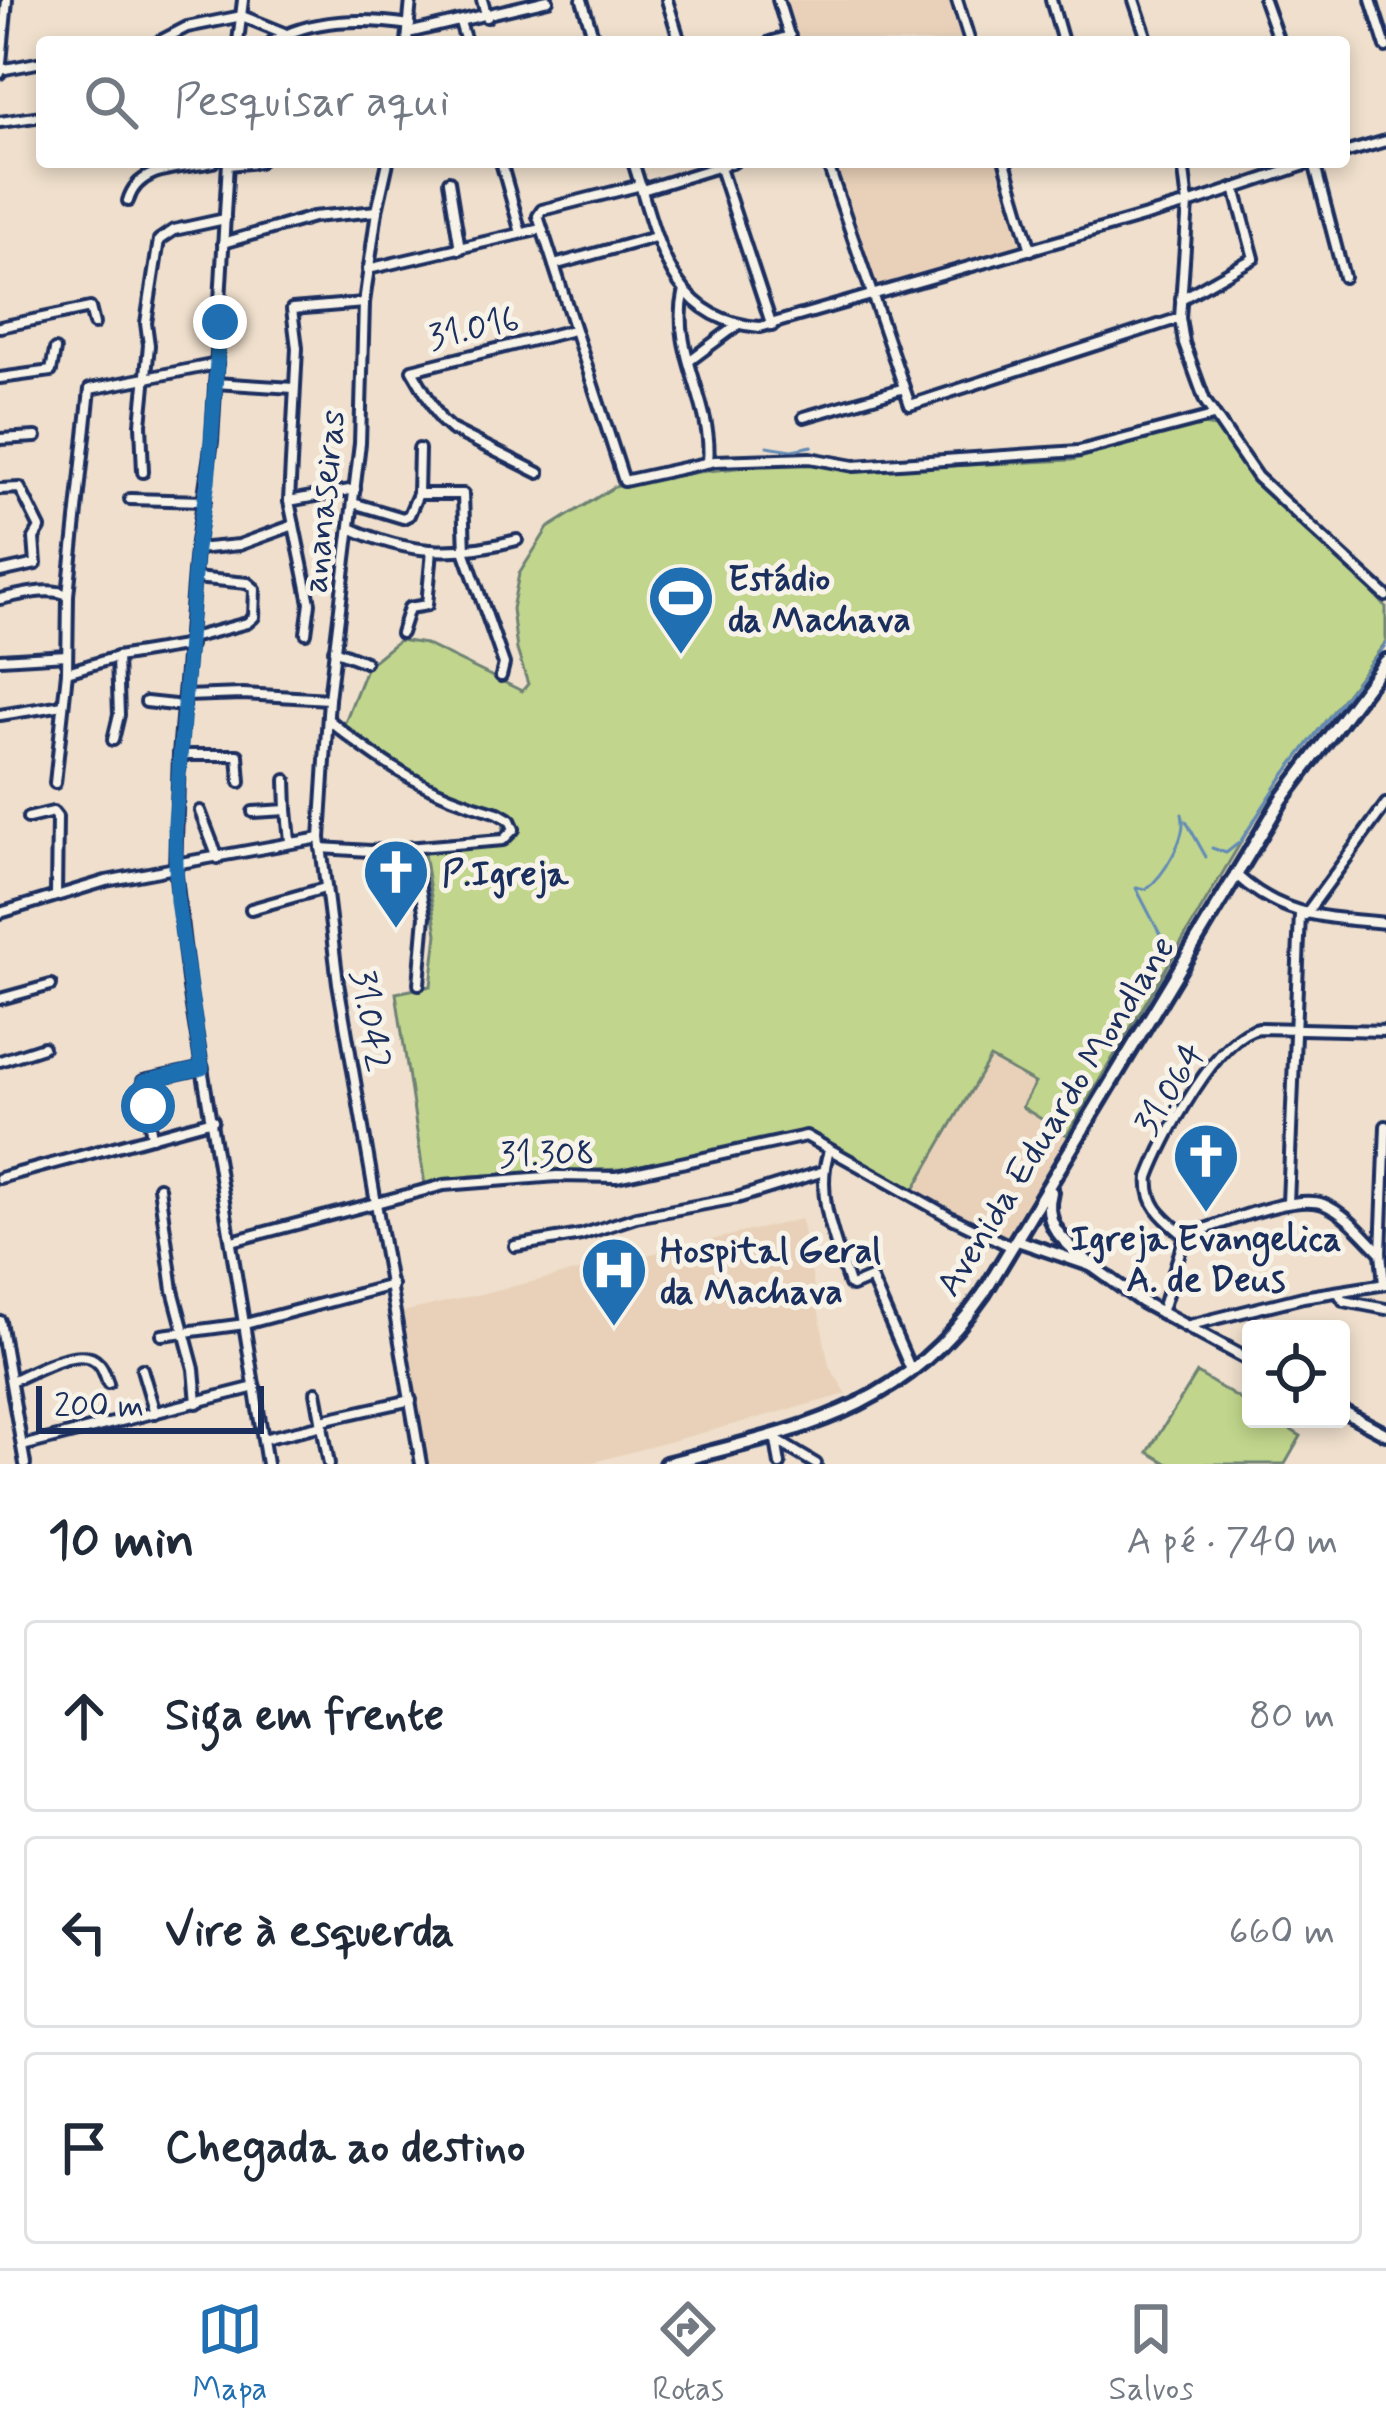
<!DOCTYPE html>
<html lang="pt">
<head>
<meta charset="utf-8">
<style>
  body { margin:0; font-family:Mynerve,sans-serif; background:#f6f6f7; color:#1f2937 }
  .controls { position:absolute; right:36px; bottom:36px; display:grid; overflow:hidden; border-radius:12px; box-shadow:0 6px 18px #0003 }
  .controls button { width:108px; height:108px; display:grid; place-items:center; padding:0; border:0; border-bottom:3px solid #e0e1e3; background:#fff; color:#1f2937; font:60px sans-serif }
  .scale { position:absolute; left:36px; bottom:30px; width:228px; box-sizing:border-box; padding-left:12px; border:6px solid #1b2f5e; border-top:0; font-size:33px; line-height:42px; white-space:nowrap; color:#1b2f5e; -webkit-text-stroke:9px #f7f3e8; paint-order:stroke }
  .stop { position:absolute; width:36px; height:36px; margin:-27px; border:9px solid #1f6fb2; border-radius:50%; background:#fff }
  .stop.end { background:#1f6fb2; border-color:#fff; box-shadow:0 3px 12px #0008 }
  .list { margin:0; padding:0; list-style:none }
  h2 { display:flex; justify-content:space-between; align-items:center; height:156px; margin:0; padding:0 48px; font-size:51px }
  h2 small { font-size:39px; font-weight:400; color:#747a83 }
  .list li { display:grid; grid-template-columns:78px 1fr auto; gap:36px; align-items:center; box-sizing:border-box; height:192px; margin:0 24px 24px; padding:0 24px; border:3px solid #e0e1e3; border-radius:12px }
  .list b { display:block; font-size:45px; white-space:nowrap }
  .list em { font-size:39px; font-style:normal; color:#747a83 }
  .icon { flex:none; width:66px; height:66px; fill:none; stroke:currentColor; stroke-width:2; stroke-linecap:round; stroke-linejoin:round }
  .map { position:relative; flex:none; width:1386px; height:1464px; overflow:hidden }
  .search { position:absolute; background:#fff; box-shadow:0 6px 18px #0003; left:36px; right:36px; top:36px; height:132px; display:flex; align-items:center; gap:30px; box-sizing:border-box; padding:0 42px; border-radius:12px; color:#747a83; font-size:45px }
  .sheet { height:804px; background:#fff }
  nav { display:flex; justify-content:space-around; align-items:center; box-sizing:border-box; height:168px; border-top:3px solid #e0e1e3; background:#fff; font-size:33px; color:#747a83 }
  nav a { display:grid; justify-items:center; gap:6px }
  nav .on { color:#1f6fb2 }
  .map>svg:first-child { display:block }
  .built { fill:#e9d1b9 }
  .green { fill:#c1d68c; stroke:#6e8275; stroke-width:3 }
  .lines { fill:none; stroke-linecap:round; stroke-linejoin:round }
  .stream { stroke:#648bb7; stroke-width:3 }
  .street-casing { stroke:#1b2f5e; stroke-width:16 }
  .secondary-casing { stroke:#1b2f5e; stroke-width:18 }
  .primary-casing { stroke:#1b2f5e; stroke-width:20 }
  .street { stroke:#f7f3e8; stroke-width:8 }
  .secondary { stroke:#f7f3e8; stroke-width:9 }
  .primary { stroke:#f7f3e8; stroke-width:10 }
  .route { stroke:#1f6fb2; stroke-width:15 }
  .labels { text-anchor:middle; stroke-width:10; stroke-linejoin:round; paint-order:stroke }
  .street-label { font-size:36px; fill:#1b2f5e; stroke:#f7f3e8 }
  .poi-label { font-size:36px; font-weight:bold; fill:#1b2f5e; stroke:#f7f3e8; text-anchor:start }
</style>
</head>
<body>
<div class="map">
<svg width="1386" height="1464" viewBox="0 0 1386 1464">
  <rect width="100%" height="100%" fill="#efdfcc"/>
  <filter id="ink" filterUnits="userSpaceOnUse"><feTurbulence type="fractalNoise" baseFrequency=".00833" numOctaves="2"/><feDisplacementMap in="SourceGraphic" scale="24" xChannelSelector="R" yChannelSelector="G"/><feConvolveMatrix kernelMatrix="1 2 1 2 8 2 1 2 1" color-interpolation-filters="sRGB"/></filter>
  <g filter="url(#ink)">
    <g class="built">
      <polygon points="784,0 949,0 962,42 797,42"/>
      <polygon points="836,162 1000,162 1027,245 878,292"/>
      <polygon points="990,1058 1036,1083 1022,1108 1067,1135 1007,1237 913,1191"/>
      <polygon points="801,1219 829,1366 847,1394 586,1464 428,1464 403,1312"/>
    </g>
    <g class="green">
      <polygon points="1201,425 1216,427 1256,484 1341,558 1386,607 1386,642 1282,778 1247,832 1067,1135 1022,1107 1035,1083 990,1058 913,1191 790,1135 622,1169 470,1176 425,1185 396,993 431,986 437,934 422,841 502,833 507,812 414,776 343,727 367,666 399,640 425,644 522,691 528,684 517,650 512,609 519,574 548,528 614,487 699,472 811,460 864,470 1072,460"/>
      <polygon points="1197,1373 1251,1406 1251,1419 1273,1419 1301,1436 1285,1464 1168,1464 1148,1452"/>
    </g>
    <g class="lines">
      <g class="stream">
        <polyline points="767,446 792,450 812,446"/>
        <polyline points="1186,821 1206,857"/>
        <polyline points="1212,848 1226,853 1240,842 1281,779 1386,644"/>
        <path d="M1164,942L1136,888L1146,889C1164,876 1188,836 1182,814"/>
        <polyline points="693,1464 772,1446"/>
      </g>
      <g class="street-casing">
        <g id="street">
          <polyline points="482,0 487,17"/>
          <polyline points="582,0 595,42"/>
          <polyline points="667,0 680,42"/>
          <polyline points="778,0 791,42"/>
          <polyline points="957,0 970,42"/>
          <polyline points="1051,0 1063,42"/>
          <polyline points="1134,0 1148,42"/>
          <polyline points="1264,0 1279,42"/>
          <polyline points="1371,0 1386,47"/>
          <polyline points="460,22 466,42"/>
          <polyline points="408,33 548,0"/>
          <polyline points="158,42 187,27 242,16 284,33"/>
          <polyline points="238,42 243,0"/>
          <path d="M272,42C311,18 365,18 410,25"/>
          <polyline points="407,42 411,0"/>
          <polyline points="770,42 790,36"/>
          <polyline points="0,70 42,62"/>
          <polyline points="0,73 7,0"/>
          <polyline points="0,122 42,116"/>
          <polyline points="1344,153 1386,141"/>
          <polyline points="228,162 212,441 196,549 179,755 175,868 189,988 267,1464"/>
          <polyline points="388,162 377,211 364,303 360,443 329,699 320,838 338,983 421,1464"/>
          <polyline points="501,162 521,233"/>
          <path d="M633,162C657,234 667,321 760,327L1188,204L1314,162"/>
          <polyline points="718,162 772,326"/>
          <polyline points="827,162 910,405 1180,318"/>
          <polyline points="1005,162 1031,250"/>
          <polyline points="1183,162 1188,204 1180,318 1184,343 1205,401 1257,477 1386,596"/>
          <polyline points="1314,162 1344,277"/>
          <polyline points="228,165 259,162"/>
          <polyline points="449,181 460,249"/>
          <polyline points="641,185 542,210 538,216 624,481 715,461 810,458 854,466 1079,451 1213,416"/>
          <polyline points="642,190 734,162"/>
          <path d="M128,201C138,165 181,169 213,162"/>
          <polyline points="223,243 313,217 377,211"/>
          <polyline points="554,265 655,237"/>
          <polyline points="368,269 541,229"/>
          <path d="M684,294C671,352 714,404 708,462"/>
          <polyline points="1181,299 1254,258 1235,188"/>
          <polyline points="0,327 90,308 94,324"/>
          <polyline points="689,361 736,326"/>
          <polyline points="0,378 51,371 55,350"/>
          <polyline points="215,383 294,388"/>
          <polyline points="804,417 901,389"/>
          <polyline points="0,439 36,437"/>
          <polyline points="143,472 141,424 149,345 146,323 159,240 174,230 225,219"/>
          <polyline points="539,473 451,429 441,420 412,370 573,330"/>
          <polyline points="0,489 20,488 40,528 34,538 36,564 0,572"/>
          <polyline points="418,494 419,449"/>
          <polyline points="130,499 205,501"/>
          <polyline points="289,501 297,348 292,309 364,303"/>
          <polyline points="353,503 403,518 409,515 418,494 463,494 465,553 504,664 501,676"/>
          <polyline points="294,525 310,603 306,633"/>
          <path d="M350,528C409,555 455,556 517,540"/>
          <polyline points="196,549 239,545 294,525 289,501 355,489"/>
          <polyline points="68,595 90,389 217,364"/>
          <path d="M0,599C21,595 49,586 68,595L67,672L55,783"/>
          <polyline points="401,633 409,608 427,605 432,550"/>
          <polyline points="191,638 247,623 254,617 255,589 248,583 194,578"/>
          <polyline points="334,650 365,662"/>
          <polyline points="0,659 67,655"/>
          <polyline points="67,672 117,657 190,645"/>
          <polyline points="185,696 243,694 329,699"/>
          <polyline points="146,702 184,706"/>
          <polyline points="0,715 63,705"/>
          <polyline points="113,740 119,715 117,657"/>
          <polyline points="179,755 238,755 240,782"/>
          <polyline points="286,780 287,810"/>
          <polyline points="200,811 218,858"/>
          <polyline points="253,812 287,810 290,841"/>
          <polyline points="28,818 53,812 57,817 56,895"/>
          <path d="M321,848L370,851L503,840L514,829L510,820L498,813C428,793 385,767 329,720"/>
          <polyline points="413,849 425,916 419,984"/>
          <polyline points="175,864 320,838"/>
          <path d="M1235,874C1283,918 1325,917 1386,923"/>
          <polyline points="251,909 325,888"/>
          <polyline points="0,913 106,881 175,868"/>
          <polyline points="1305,915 1386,804"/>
          <polyline points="0,999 51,985"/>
          <polyline points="0,1061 43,1047"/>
          <polyline points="152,1137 143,1081 203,1068"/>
          <path d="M829,1151C814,1193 836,1243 849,1284L852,1286L871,1278L911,1370"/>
          <polyline points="0,1178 213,1120"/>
          <polyline points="159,1187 173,1290 194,1369 197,1403"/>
          <polyline points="1288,1203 1300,914"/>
          <path d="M1185,1236C1165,1219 1146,1206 1149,1177C1163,1139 1218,1034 1259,1028L1386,1031"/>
          <path d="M1185,1236C1217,1226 1292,1193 1323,1204C1346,1213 1364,1236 1381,1253"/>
          <polyline points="232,1241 444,1185 557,1176 616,1177 806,1136 950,1217 1012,1247"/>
          <polyline points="515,1246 581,1235 636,1217 737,1198 821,1172"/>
          <polyline points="1384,1284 1381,1253 1386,1126"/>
          <polyline points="1338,1292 1344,1301 1386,1309"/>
          <polyline points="1161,1313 1185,1236"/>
          <polyline points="0,1321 25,1464"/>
          <polyline points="1186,1326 1303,1297 1386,1284"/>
          <polyline points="162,1335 245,1324 392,1285"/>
          <polyline points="142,1369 155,1413"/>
          <path d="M11,1381C32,1373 81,1342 99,1364C104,1369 105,1376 108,1383"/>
          <polyline points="316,1392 329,1464"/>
          <polyline points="322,1420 411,1400"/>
          <polyline points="771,1437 816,1464"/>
          <polyline points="263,1439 323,1425"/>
          <polyline points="776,1440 780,1464"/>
          <polyline points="22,1446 255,1387"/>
        </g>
      </g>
      <g class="secondary-casing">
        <g id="secondary">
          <polyline points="1016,1240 1092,1266 1142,1302 1251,1361"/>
          <polyline points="1341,1410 1386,1434"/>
        </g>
      </g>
      <g class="primary-casing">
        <g id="primary">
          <path d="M1051,1192C1041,1228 1068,1243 1092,1266"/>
          <path d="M666,1464C798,1429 900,1414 984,1293L1282,799L1386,661"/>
        </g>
      </g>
      <use href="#street" class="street"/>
      <use href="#secondary" class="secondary"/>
      <use href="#primary" class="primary"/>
    </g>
  </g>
  <g class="lines" filter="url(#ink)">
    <polyline class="route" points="148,1106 143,1082 202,1068 177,901 175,824 196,549 208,482 220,322"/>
  </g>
  <defs>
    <g id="stadium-pin" transform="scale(3.45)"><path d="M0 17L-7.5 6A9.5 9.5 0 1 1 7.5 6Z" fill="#1f6fb2" stroke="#f7f3e8"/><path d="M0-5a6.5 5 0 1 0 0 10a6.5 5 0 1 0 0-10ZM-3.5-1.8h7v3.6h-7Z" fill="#fff"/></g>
    <g id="church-pin" transform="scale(3.45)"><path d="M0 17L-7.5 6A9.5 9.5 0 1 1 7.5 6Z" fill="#1f6fb2" stroke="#f7f3e8"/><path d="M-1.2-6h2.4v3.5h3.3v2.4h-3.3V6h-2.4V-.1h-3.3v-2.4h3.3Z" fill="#fff"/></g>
    <g id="hospital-pin" transform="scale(3.45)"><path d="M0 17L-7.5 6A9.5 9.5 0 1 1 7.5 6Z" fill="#1f6fb2" stroke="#f7f3e8"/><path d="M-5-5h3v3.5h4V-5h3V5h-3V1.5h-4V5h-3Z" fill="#fff"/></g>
  </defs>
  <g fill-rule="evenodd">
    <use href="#stadium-pin" x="681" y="598"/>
    <use href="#church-pin" x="396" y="872"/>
    <use href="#church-pin" x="1206" y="1156"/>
    <use href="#hospital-pin" x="614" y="1270"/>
  </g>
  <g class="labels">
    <g class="street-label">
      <text transform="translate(473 326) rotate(-13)" y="13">31.016</text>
      <text transform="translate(322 501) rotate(-84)" y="13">ananaseiras</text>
      <text transform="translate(373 1020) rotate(80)" y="13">31.042</text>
      <text transform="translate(1168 1088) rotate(-58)" y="13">31.064</text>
      <text transform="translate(1054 1115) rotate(-58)" y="13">Avenida Eduardo Mondlane</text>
      <text transform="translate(547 1152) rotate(-1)" y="13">31.308</text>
    </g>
    <g class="poi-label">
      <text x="728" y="590">Estádio<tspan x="728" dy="41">da Machava</tspan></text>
      <text x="442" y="885">P.Igreja</text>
      <text x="1206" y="1250" text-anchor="middle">Igreja Evangelica<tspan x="1206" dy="41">A. de Deus</tspan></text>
      <text x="660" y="1262">Hospital Geral<tspan x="660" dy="41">da Machava</tspan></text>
    </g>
  </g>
</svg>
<div class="controls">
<button><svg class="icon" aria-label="locate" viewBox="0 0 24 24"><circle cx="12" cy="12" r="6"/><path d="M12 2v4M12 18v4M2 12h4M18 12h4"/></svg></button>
</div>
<div class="scale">200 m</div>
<div class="stop" style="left:148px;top:1106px"></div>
<div class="stop end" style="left:220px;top:322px"></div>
<div class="search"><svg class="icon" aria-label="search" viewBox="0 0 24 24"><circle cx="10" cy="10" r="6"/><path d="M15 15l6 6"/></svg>Pesquisar aqui</div>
</div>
<section class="sheet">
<h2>10 min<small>A pé · 740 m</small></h2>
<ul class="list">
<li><svg class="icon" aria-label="ahead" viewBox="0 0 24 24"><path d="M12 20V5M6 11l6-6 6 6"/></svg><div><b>Siga em frente</b></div><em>80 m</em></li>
<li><svg class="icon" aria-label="left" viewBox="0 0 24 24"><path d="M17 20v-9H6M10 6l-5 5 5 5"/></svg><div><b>Vire à esquerda</b></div><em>660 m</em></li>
<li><svg class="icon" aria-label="arrive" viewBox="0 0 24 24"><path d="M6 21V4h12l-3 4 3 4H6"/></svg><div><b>Chegada ao destino</b></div></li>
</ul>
</section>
<nav>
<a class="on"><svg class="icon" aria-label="map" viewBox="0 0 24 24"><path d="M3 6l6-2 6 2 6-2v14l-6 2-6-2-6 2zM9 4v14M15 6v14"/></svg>Mapa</a>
<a><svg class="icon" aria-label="directions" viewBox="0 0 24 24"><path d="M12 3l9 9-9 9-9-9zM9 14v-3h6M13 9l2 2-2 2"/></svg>Rotas</a>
<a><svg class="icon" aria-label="saved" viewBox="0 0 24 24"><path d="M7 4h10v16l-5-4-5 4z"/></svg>Salvos</a>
</nav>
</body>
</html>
